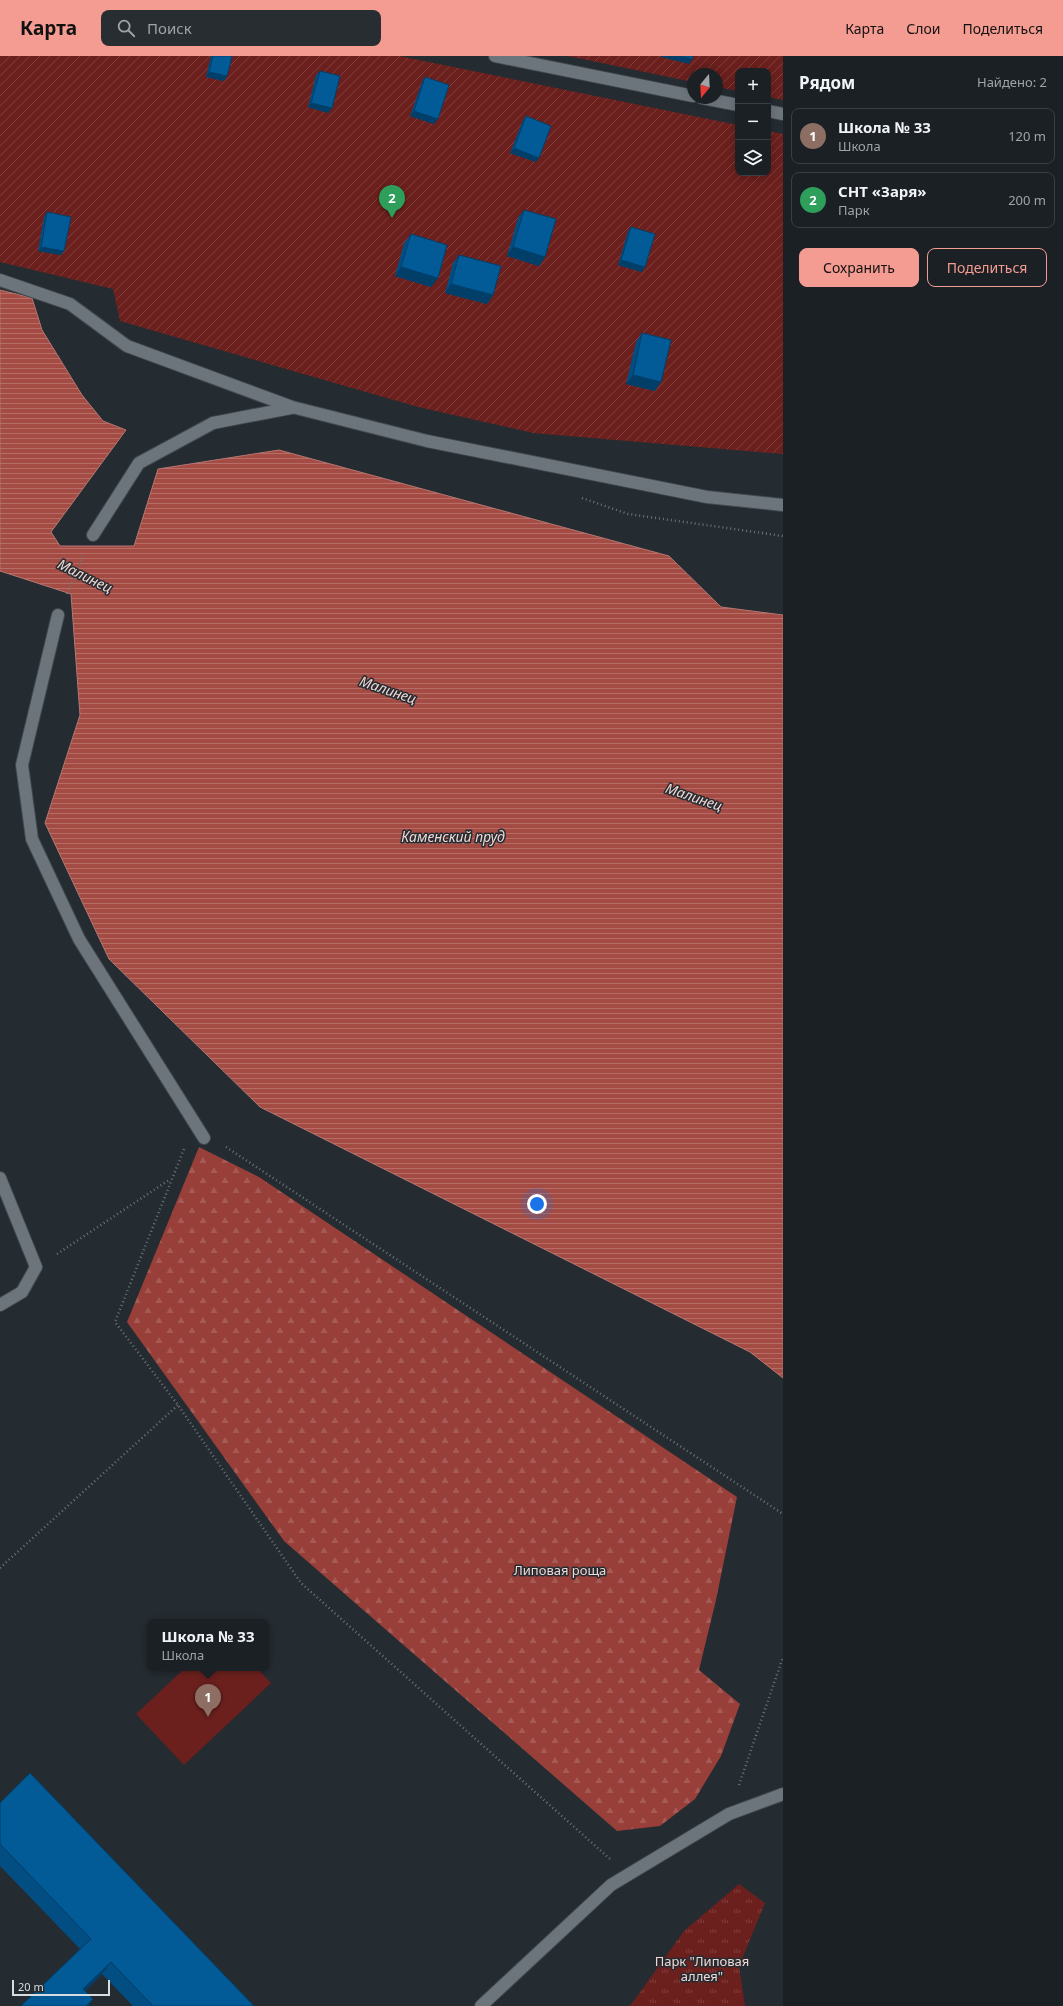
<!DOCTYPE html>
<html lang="ru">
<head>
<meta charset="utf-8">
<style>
  body { margin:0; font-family:"Noto Sans",sans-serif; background:#282d32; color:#f1f3f6 }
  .controls { position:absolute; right:12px; top:12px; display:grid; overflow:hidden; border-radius:8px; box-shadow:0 2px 10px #0003 }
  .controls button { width:36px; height:36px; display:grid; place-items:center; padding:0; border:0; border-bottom:1px solid #393e42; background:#1b2025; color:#f1f3f6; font:20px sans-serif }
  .compass { position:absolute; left:687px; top:12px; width:36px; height:36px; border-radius:50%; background:#1b2025; box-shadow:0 2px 10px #0003; rotate:198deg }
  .scale { position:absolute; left:12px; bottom:10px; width:98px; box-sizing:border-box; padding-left:4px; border:2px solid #d9dde1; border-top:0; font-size:11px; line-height:14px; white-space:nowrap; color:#d9dde1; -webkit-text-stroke:3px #242b31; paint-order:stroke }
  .you { position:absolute; left:537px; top:1148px; width:14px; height:14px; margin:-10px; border:3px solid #fff; border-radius:50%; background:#1a73e8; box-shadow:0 0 0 6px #1a73e833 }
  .badge { display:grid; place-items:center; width:26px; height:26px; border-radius:50%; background:#f59c92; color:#fff; font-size:13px; font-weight:700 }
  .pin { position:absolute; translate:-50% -33px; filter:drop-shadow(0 1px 2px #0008) }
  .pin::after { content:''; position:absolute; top:21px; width:14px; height:12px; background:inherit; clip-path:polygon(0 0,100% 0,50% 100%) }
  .popup { position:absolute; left:147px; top:1563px; width:122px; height:52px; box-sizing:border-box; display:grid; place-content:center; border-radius:8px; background:#1b2025; filter:drop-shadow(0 1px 3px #0005); font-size:13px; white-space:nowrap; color:#a0a3a7 }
  .popup b { font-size:15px; color:#f1f3f6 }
  .popup::after { content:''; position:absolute; left:50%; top:100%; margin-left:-8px; border:8px solid transparent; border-top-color:#1b2025 }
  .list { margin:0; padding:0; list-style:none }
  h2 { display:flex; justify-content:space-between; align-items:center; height:52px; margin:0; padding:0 16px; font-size:17px }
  h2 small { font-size:13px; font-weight:400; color:#a0a3a7 }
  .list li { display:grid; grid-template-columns:26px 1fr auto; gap:12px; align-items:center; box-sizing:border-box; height:56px; margin:0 8px 8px; padding:0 8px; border:1px solid #393e42; border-radius:8px }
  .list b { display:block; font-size:15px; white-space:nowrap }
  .list p { margin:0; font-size:13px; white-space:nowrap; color:#a0a3a7 }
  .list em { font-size:13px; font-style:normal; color:#a0a3a7 }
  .actions { display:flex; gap:8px; padding:12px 16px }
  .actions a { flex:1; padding:9px 0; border:1px solid #f59c92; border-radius:8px; text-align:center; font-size:14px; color:#f59c92 }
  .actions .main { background:#f59c92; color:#111 }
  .icon { flex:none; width:22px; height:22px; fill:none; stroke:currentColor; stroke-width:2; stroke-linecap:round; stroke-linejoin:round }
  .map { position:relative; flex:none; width:783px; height:1950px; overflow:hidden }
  header { display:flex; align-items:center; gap:24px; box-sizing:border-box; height:56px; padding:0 20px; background:#f59c92; color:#111 }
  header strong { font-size:19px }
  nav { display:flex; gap:22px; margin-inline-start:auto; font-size:14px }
  .search { width:280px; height:36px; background:#282d32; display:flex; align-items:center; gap:10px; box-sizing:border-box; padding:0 14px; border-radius:8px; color:#a0a3a7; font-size:15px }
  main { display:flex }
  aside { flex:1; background:#1b2025 }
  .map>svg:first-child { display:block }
  .grass { fill:url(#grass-tufts) }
  .forest { fill:url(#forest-firs) }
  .garden { fill:url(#garden-furrows) }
  .pitch { fill:#6c201d }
  .water { fill:url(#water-rules); stroke:#b47772 }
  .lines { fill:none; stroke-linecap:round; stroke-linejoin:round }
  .street-casing { stroke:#42484d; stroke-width:14 }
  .path { stroke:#6e7479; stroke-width:2.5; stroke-dasharray:1 3; stroke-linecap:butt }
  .street { stroke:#6d757c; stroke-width:12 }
  .wall { fill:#024d81 }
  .shaded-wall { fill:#013f69 }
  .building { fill:#025a96; stroke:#013f69 }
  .labels { text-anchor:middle; stroke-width:3; stroke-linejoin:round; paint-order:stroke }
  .park-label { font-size:13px; fill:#f2d8d4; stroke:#242b31 }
  .water-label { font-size:14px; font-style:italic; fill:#f2d8d4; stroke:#242b31 }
</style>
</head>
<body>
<header>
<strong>Карта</strong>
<div class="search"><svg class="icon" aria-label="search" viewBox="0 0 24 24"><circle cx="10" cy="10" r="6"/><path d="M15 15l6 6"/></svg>Поиск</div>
<nav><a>Карта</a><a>Слои</a><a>Поделиться</a></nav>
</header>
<main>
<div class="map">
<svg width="783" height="1950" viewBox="0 0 783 1950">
  <defs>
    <pattern id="grass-tufts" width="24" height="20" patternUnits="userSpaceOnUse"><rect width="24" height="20" fill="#6c201d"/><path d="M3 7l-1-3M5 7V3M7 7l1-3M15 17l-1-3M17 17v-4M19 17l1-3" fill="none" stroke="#80403e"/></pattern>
    <pattern id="forest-firs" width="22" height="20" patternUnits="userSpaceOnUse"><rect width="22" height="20" fill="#983f39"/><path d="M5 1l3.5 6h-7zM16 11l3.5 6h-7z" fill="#a65a55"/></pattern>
    <pattern id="garden-furrows" width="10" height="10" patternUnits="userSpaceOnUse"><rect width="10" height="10" fill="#6c201d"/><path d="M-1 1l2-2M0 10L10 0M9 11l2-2" fill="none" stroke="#80403e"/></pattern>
    <pattern id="water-rules" width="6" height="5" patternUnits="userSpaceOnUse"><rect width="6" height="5" fill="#a44b43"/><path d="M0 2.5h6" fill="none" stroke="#b46d67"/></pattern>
  </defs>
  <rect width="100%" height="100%" fill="#242b31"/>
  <polygon class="grass" points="739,1828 765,1847 739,1910 745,1950 630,1950 684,1875"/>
  <polygon class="forest" points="199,1091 259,1121 737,1441 716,1544 699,1614 740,1648 721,1700 695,1743 660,1770 617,1775 284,1485 127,1266"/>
  <g class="garden">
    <polygon points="0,0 399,0 738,69 738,117 768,117 768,75 783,78 783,398 533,377 418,351 120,265 113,233 0,206"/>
    <polygon points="568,0 783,0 783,44 768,41 768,15 738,15 738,35 717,31 717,18 693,18 693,26"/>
  </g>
  <polygon class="pitch" points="185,1612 257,1612 271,1627 184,1709 136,1658"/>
  <polygon class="water" points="0,234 32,242 42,274 82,339 103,365 126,374 51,476 60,490 134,490 158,413 279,394 669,500 721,551 783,559 783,1322 750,1296 260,1051 109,903 45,767 80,659 71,538 0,515"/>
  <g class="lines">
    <g class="street-casing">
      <g id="street">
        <polyline points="495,0 693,40"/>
        <polyline points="702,42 738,49"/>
        <polyline points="768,55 783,58"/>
        <polyline points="0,224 70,248 127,290 292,351 427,385 707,441 783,449"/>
        <polyline points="93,479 139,407 213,367 291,352"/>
        <polyline points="58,559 22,709 32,783 79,883 204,1082"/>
        <polyline points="0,1122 36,1211 22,1236 0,1249"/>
        <polyline points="481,1950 611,1829 729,1758 783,1738"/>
      </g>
    </g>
    <g class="path">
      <polyline points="582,442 628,458 783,480"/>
      <polyline points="67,538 83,500"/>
      <polyline points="226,1091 783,1458"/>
      <polyline points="184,1093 115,1266 178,1349 301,1527 610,1803"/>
      <polyline points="57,1198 169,1124"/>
      <polyline points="0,1512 178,1349"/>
      <polyline points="739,1729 783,1601"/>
    </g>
    <use href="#street" class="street"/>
  </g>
  <g class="wall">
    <polygon points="211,0 232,0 227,20 224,25 206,21"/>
    <polygon points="320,15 332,52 328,57 308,51 316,19"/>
    <polygon points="425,21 434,68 410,60 422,26"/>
    <polygon points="526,60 536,106 510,97 523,64"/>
    <polygon points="524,154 545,201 539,210 507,200 518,162"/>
    <polygon points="47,156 64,195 61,199 38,195 44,161"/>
    <polygon points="631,171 642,216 618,209 628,175"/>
    <polygon points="411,178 438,222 431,231 395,220 404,187"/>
    <polygon points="459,199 493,239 487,248 445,237 453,207"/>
    <polygon points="642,277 655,335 626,328 636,286"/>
    <polygon points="0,1747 254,1950 133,1950 102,1918 85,1935 93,1943 88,1950 21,1950 80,1893 0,1810"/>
  </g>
  <g class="shaded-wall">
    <polygon points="661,0 679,0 692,3 689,8 661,1"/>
    <polygon points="209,16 227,20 224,25 206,21"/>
    <polygon points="311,47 332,52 328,57 308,51"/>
    <polygon points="414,55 438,63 434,68 410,60"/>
    <polygon points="514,92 539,102 536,106 510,97"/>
    <polygon points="41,191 64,195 61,199 38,195"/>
    <polygon points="513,191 545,201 539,210 507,200"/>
    <polygon points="621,204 645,211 642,216 618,209"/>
    <polygon points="401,211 438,222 431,231 395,220"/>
    <polygon points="451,228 493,239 487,248 445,237"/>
    <polygon points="633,319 661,326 655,335 626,328"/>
    <polygon points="111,1906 102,1918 74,1945 83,1933"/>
    <polygon points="93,1943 88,1950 86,1950"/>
  </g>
  <g class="building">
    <polygon points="213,0 232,0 227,20 209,16"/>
    <polygon points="679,0 693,0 692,3"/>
    <polygon points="320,15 340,20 332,52 311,47"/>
    <polygon points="425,21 449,29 438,63 414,55"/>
    <polygon points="526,60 551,70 539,102 514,92"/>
    <polygon points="524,154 556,163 545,201 513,191"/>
    <polygon points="47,156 71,161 64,195 41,191"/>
    <polygon points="631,171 655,178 645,211 621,204"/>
    <polygon points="411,178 447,189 438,222 401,211"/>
    <polygon points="459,199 501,210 493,239 451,228"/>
    <polygon points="642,277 671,284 661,326 633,319"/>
    <polygon points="30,1717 254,1950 153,1950 111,1906 83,1933 93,1943 86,1950 21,1950 91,1883 0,1788 0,1747"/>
  </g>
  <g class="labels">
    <g class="park-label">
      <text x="560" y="1519">Липовая роща</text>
      <text x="702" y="1910">Парк "Липовая<tspan x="702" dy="15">аллея"</tspan></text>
    </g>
    <g class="water-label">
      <text transform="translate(85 520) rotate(26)" y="5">Малинец</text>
      <text transform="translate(388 634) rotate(19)" y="5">Малинец</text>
      <text transform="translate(694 741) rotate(19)" y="5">Малинец</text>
      <text x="453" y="786">Каменский пруд</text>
    </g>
  </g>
</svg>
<div class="controls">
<button>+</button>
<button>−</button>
<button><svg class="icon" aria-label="layers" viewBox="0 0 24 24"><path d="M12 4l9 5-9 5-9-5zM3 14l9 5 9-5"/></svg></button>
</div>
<svg class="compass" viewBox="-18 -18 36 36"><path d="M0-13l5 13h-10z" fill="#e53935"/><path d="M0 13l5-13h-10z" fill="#a0a3a7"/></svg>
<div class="scale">20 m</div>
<div class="you"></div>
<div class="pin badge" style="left:208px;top:1661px;background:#8d6e63">1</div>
<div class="popup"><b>Школа № 33</b>Школа</div>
<div class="pin badge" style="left:392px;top:162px;background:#2e9e5b">2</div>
</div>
<aside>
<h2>Рядом<small>Найдено: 2</small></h2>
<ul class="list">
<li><span class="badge" style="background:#8d6e63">1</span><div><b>Школа № 33</b><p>Школа</p></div><em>120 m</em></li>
<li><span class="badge" style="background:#2e9e5b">2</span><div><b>СНТ «Заря»</b><p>Парк</p></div><em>200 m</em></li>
</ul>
<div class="actions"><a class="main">Сохранить</a><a>Поделиться</a></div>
</aside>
</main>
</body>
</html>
